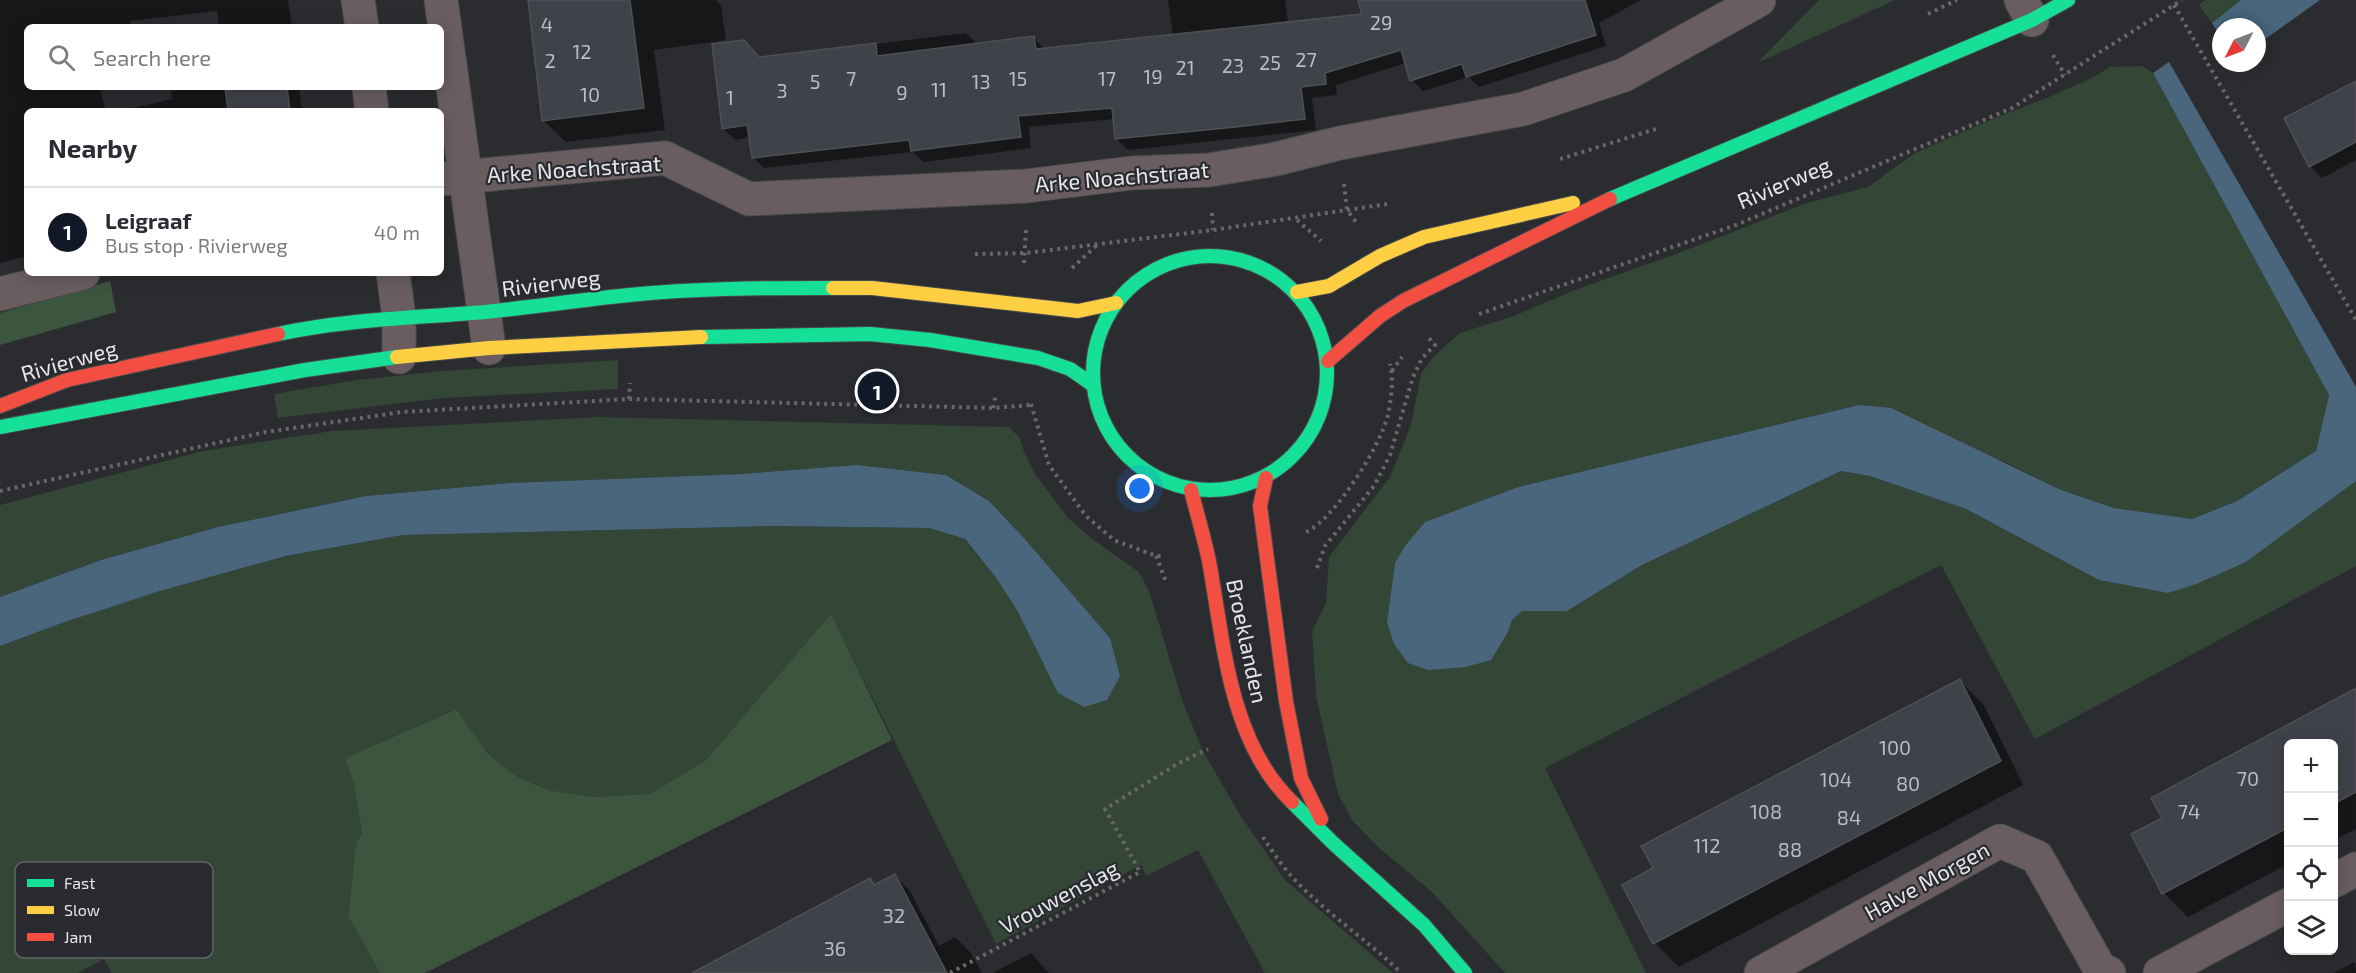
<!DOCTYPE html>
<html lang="en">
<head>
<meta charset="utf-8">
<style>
  body { margin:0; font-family:"Exo 2",sans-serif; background:#f7f7f7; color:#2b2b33 }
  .controls { position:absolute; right:18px; bottom:18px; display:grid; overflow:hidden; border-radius:9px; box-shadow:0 3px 15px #0003 }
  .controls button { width:54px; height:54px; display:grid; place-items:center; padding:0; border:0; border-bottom:2px solid #e1e1e2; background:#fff; color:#2b2b33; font:30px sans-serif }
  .compass { position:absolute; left:2212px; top:18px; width:54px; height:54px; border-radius:50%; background:#fff; box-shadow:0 3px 15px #0003; rotate:228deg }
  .you { position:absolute; left:1140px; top:489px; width:21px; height:21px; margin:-15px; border:4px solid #fff; border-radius:50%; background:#1a73e8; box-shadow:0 0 0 9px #1a73e833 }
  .badge { display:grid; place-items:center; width:39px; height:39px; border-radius:50%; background:#111827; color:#fff; font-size:20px; font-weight:700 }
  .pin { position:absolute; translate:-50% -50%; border:3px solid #fff; box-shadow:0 2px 6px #0006 }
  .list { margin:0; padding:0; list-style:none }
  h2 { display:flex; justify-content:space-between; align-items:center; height:78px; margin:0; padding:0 24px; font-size:26px }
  h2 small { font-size:20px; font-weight:400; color:#7c7c81 }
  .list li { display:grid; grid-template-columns:39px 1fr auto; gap:18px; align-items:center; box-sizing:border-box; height:90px; padding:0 24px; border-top:2px solid #e1e1e2 }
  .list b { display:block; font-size:22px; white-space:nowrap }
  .list p { margin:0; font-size:20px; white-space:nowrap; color:#7c7c81 }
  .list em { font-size:20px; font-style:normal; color:#7c7c81 }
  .icon { flex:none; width:33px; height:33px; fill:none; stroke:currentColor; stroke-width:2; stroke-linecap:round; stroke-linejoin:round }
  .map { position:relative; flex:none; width:2356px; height:973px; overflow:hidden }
  .search { position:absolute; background:#fff; box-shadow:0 3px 15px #0003; left:24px; top:24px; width:420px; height:66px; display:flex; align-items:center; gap:15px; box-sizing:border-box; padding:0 21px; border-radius:9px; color:#7c7c81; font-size:22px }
  .panel { position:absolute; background:#fff; box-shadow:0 3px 15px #0003; left:24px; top:108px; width:420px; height:168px; border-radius:9px }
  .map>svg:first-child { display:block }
  .green { fill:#344635 }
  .forest { fill:#3c553f }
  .water { fill:#49667d }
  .shadow { fill:#0007 }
  .building { fill:#404249; stroke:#4e5052; stroke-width:1.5 }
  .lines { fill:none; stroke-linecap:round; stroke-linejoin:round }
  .street-casing { stroke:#494a4c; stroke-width:35 }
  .fast-casing { stroke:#494a4c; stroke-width:16 }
  .slow-casing { stroke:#494a4c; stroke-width:16 }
  .jam-casing { stroke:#494a4c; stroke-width:16 }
  .path { stroke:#6c6668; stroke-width:4; stroke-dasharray:3 4.5; stroke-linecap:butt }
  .street { stroke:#695d60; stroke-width:33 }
  .fast { stroke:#16e098; stroke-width:14 }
  .slow { stroke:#ffcf43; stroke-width:14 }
  .jam { stroke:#f24e42; stroke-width:14 }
  .labels { text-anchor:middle; stroke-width:4.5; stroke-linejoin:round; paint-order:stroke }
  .number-label { font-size:20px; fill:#bcbdc2 }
  .street-label { font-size:22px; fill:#e5e6ea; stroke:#292b30 }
  .key { fill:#292b30; stroke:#616368; stroke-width:1.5 }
  .key-label { font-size:16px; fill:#e5e6ea }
</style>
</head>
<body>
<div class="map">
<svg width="2356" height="973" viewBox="0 0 2356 973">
  <rect width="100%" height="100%" fill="#2a2c2f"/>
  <g class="green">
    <polygon points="1819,0 1895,0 1757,63"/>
    <polygon points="2206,0 2241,0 2212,23 2199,5"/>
    <polygon points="2142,66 2153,73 2329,395 2316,451 2237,501 2192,519 2114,508 2061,490 2005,462 1859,405 1518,487 1425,522 1395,563 1387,622 1508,632 1512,620 1522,611 1567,611 1642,565 1841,471 1870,476 1966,509 2099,580 2168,593 2246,562 2356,481 2356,566 2035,739 1941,565 1545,768 1646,973 1505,973 1432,892 1378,847 1353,821 1338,794 1316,696 1312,631 1326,603 1329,557 1390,477 1411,425 1421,374 1433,357 1460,333 1514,316 1572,291 1676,254 1807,203 1868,187 1915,153 1995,118 2047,98 2092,78 2110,67"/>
    <polygon points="618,360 618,389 443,398 278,418 274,394 357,380 441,371"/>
    <polygon points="598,417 1009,427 1020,438 1024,452 1035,474 1069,519 1091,538 1139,572 1149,591 1183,703 1203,751 1240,815 1285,880 1393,973 1265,973 1198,850 1146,876 1141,865 996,944 831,615 706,760 650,794 593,797 549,790 519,778 487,753 455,709 345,758 354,785 362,833 356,843 348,916 380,973 112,973 104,959 78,973 0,973 0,646 62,623 160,591 287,556 403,535 774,526 929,528 964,539 997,579 1018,612 1110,638 1024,538 989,501 946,475 857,465 741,474 509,483 366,496 218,527 101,560 0,597 0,505 203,451 332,431"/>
  </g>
  <g class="forest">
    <polygon points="110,281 116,312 0,345 0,313"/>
    <polygon points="831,614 892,740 425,973 380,973 348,916 356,843 362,833 354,785 345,758 456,709 487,753 519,778 549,790 593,797 650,794 706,760"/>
  </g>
  <g class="water">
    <polygon points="2241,0 2320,0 2257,45 2257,27 2221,27 2221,38 2212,23"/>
    <polygon points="2169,62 2356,387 2356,481 2246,562 2196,584 2168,593 2099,580 1966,509 1870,476 1841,471 1642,565 1567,611 1522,611 1512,620 1508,632 1491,660 1466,667 1428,670 1408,663 1394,644 1387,622 1395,563 1405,546 1425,522 1518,487 1859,405 1891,408 2061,490 2114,508 2192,519 2237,501 2316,451 2329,395 2153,73"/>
    <polygon points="857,465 946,475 989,501 1024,538 1110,638 1120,676 1107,700 1084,707 1058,693 1018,612 997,579 965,539 929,528 774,526 403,535 286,556 160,591 62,623 0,646 0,597 101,560 218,527 366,496 509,483 741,474"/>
  </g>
  <g class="shadow">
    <polygon points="0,0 288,0 292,27 219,27 217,11 130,21 131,27 27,27 27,87 99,87 106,111 27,111 27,256 0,263"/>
    <polygon points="529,0 716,0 721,6 726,40 654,50 665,130 566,142 544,121"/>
    <polygon points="1168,0 1285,0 1288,23 1364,15 1384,0 1641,0 1599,23 1606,46 1479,87 1469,77 1423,91 1412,80 1406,63 1336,85 1337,95 1312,98 1316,130 1128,150 1117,139 1114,119 1029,127 1031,148 923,162 913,152 764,168 753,157 750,137 735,140 723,128 759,58 966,33 977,44 1034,38 1045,50 1173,36"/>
    <polygon points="2356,82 2356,160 2322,178 2310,166"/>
    <polygon points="205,87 299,87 302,111 120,111 172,99 171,91"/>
    <polygon points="1960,681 1984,705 2023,785 1679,967 1655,943 1655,869"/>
    <polygon points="2356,690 2356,829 2334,840 2334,744 2288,744 2288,864 2188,917 2164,893 2133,835 2164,819"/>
    <polygon points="895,876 910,891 939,946 955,937 971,953 982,973 709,973 744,946 785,923 869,880 875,886"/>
    <polygon points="1031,953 1049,973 993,973"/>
    <polygon points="2355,962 2356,973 2333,973"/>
  </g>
  <g class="building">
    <polygon points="528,0 630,0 644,108 542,121"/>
    <polygon points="1358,0 1585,0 1596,35 1466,77 1462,64 1410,81 1401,50 1325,73 1326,84 1301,87 1305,119 1236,127 1115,139 1112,108 1018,116 1021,137 911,151 909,140 752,158 747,125 722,129 712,44 744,40 759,57 876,43 877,56 1034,36 1036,49 1362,14"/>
    <polygon points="2356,81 2356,142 2309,167 2284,118"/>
    <polygon points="225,87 287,87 290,111 228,111"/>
    <polygon points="1960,679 2001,761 1653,944 1622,885 1653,868 1641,846"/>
    <polygon points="2356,688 2356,792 2334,804 2334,744 2289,744 2289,827 2162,894 2131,834 2162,818 2151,798"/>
    <polygon points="895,874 947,973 692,973 870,878 874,885"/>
  </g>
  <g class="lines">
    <g class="street-casing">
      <g id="street">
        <polyline points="358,0 362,27"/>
        <polyline points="441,0 489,348"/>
        <polyline points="2021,0 2032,20"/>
        <polyline points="369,87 372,111"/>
        <polyline points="441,179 665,158 749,199 1026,186 1132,173 1209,170 1276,159 1340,143 1523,109 1624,75 1759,0"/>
        <polyline points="393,273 399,317 399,357"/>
        <polyline points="0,294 83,273"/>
        <polyline points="2334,881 2356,869"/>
        <polyline points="1761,973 2000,841 2037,857 2100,969 2109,973"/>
        <polyline points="2160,973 2288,905"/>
      </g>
    </g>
    <g class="fast-casing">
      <g id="fast">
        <polyline points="1610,199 2032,20 2068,0"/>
        <circle cx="1210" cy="373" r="117"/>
        <path d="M278,334C346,319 416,318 485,312C533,307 581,300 629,295C697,288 765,288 833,288"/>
        <polyline points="701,337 870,334 930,340 1038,358 1070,369 1093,385"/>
        <polyline points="0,427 305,370 397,357"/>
        <polyline points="1292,802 1333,843 1424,925 1465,973"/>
      </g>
    </g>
    <g class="slow-casing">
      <g id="slow">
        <polyline points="833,288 872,288 1078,311 1116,303"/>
        <polyline points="1297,292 1329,286 1380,256 1424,237 1573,203"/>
        <polyline points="397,357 489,348 701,337"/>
      </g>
    </g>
    <g class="jam-casing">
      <g id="jam">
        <polyline points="1328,361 1380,316 1403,301 1610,199"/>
        <polyline points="0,406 67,380 278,334"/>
        <polyline points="1266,478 1260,506 1286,701 1301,778 1321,819"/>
        <path d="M1191,490C1197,514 1204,537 1209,561C1224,643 1229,741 1292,802"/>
      </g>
    </g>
    <g class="path">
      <polyline points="2174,5 2356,320"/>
      <polyline points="1928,14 1957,0"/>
      <polyline points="2053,55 2065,75"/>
      <polyline points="1560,159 1656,129"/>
      <polyline points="1344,184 1347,210 1356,222"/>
      <polyline points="1212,213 1213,230"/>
      <polyline points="1297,220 1321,241"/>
      <polyline points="975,254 1026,253 1213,230 1387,204"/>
      <polyline points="1024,263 1026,229"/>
      <polyline points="1072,268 1097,245"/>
      <polyline points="1479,314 1736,225 2012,108 2182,0"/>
      <polyline points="1392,371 1402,357"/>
      <polyline points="629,399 630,383"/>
      <polyline points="1031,404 1049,465 1086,516 1114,540 1156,556 1165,556"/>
      <polyline points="993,408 996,394"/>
      <polyline points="0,491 266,432 402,412 629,399 993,408 1030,405"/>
      <path d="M1306,532C1334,520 1381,445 1388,415C1391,400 1394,378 1390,364"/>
      <polyline points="1156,556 1166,582"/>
      <polyline points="1317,568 1325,546 1374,486 1390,455 1413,377 1422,358 1435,345 1428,337"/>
      <path d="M1263,837C1270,848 1278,860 1287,871C1320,910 1365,937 1401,973"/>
      <polyline points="950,973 1140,872 1105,809 1177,764 1208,749"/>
    </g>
    <use href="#street" class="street"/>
    <use href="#fast" class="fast"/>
    <use href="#slow" class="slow"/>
    <use href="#jam" class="jam"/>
  </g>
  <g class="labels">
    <g class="number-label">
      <text x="1381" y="30">29</text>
      <text x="547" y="32">4</text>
      <text x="582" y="59">12</text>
      <text x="1306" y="67">27</text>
      <text x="550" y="68">2</text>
      <text x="1270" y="70">25</text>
      <text x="1233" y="73">23</text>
      <text x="1185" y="75">21</text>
      <text x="1153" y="84">19</text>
      <text x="851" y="86">7</text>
      <text x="1018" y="86">15</text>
      <text x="1107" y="86">17</text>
      <text x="815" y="89">5</text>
      <text x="981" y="89">13</text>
      <text x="939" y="97">11</text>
      <text x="782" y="98">3</text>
      <text x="902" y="100">9</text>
      <text x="590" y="102">10</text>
      <text x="730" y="105">1</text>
      <text x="1895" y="755">100</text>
      <text x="2248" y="786">70</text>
      <text x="1836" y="787">104</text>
      <text x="1908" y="791">80</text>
      <text x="1766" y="819">108</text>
      <text x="2189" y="819">74</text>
      <text x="1849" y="825">84</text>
      <text x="1707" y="853">112</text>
      <text x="1790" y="857">88</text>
      <text x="894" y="923">32</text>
      <text x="835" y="956">36</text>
    </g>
    <g class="street-label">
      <text transform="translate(574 169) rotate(-4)" y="8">Arke Noachstraat</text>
      <text transform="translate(1122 177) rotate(-5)" y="8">Arke Noachstraat</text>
      <text transform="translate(1784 183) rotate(-23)" y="8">Rivierweg</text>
      <text transform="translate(551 283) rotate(-7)" y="8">Rivierweg</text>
      <text transform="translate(69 361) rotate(-16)" y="8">Rivierweg</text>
      <text transform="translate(1247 641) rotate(78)" y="8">Broeklanden</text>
      <text transform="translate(1927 881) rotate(-29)" y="8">Halve Morgen</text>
      <text transform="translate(1059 897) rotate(-28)" y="8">Vrouwenslag</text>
    </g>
  </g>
  <rect x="15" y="862" width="198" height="96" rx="9" class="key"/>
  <rect x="27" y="879" width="27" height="8" fill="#16e098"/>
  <rect x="27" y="906" width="27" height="8" fill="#ffcf43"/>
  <rect x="27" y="933" width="27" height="8" fill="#f24e42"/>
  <g class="key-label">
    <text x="64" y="889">Fast</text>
    <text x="64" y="916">Slow</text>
    <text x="64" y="943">Jam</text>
  </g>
</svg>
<div class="controls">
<button>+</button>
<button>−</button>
<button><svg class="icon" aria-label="locate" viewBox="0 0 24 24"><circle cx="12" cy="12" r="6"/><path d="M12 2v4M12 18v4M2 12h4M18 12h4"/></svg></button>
<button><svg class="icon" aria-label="layers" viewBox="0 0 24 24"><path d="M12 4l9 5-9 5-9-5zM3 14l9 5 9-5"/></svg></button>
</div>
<svg class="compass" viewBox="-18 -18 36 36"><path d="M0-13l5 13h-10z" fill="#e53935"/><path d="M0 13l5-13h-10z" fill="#7c7c81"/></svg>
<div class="you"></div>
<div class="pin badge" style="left:877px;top:391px">1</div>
<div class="search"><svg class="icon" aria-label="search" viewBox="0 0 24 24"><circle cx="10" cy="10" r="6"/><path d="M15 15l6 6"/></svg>Search here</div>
<section class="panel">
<h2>Nearby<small></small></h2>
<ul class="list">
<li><span class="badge">1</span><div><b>Leigraaf</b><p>Bus stop · Rivierweg</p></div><em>40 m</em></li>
</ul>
</section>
</div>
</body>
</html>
